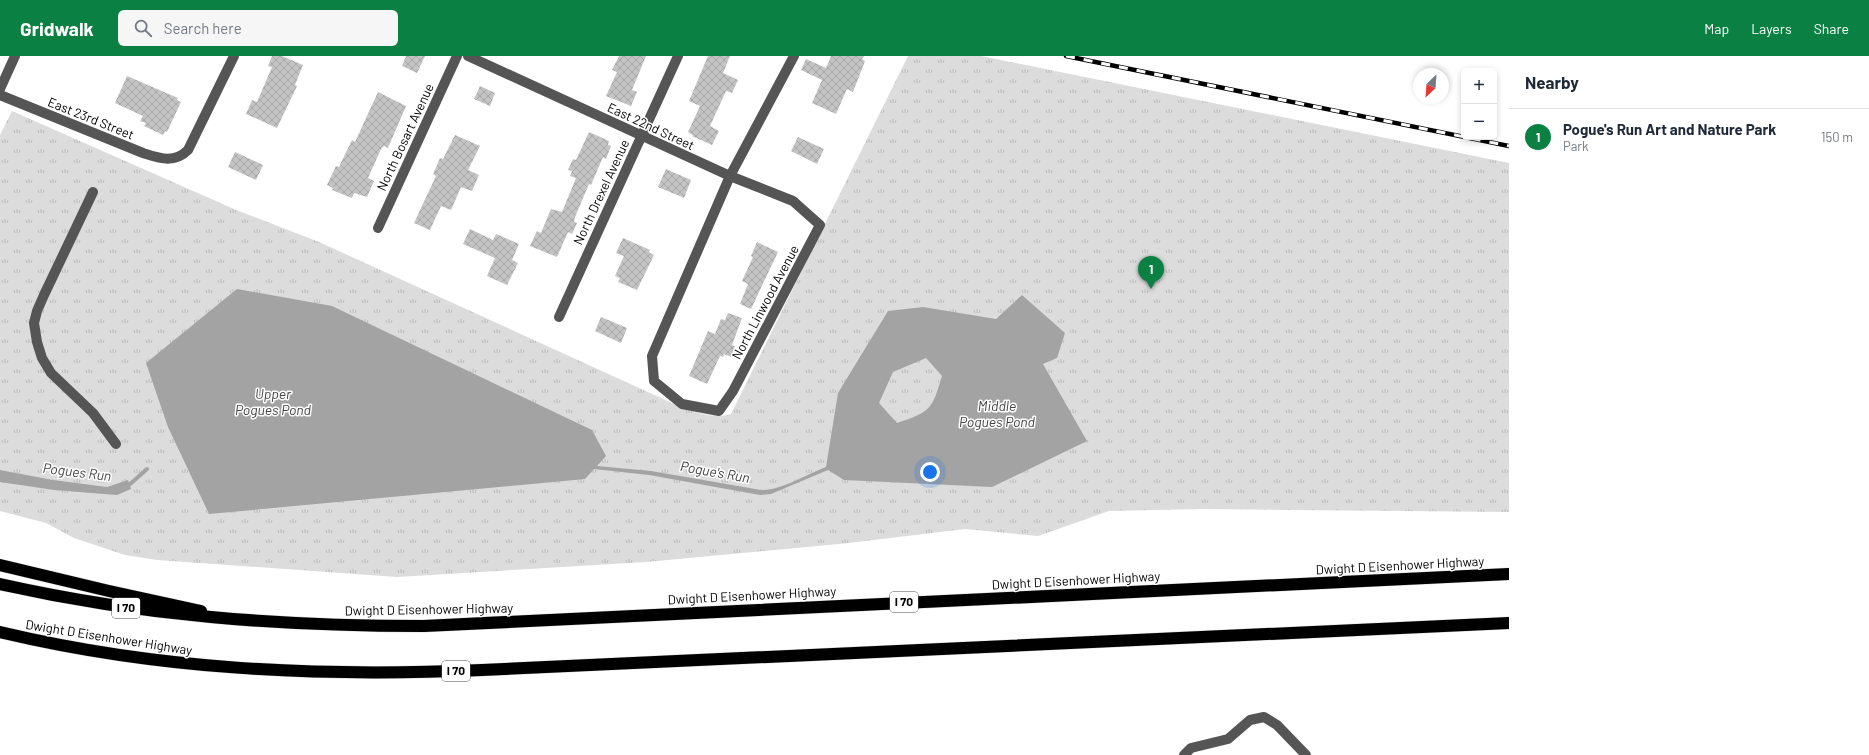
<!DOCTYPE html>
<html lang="en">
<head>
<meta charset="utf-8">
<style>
  body { margin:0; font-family:Barlow,sans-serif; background:#f6f6f7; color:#1f2937 }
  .controls { position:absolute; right:12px; top:12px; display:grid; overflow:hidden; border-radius:6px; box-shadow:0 2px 6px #0003 }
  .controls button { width:36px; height:36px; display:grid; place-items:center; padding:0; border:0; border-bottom:1px solid #e0e1e3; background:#fff; color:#1f2937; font:20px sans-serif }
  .compass { position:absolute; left:1413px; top:12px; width:36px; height:36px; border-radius:50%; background:#fff; box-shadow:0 2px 6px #0003; rotate:205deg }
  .you { position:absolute; left:930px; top:416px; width:14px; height:14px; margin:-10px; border:3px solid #fff; border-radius:50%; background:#1a73e8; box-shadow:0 0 0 6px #1a73e833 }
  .badge { display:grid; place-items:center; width:26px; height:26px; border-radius:50%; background:#0b8043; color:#fff; font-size:13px; font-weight:700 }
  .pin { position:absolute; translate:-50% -33px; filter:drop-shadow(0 1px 2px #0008) }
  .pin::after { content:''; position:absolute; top:21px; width:14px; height:12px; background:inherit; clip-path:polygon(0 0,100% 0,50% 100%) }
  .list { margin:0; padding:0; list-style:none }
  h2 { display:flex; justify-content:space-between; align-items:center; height:52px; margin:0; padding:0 16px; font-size:17px }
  h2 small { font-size:13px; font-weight:400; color:#747a83 }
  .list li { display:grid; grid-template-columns:26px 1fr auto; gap:12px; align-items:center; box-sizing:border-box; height:56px; padding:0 16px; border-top:1px solid #e0e1e3 }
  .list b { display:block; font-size:15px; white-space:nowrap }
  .list p { margin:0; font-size:13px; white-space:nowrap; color:#747a83 }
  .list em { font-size:13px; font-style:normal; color:#747a83 }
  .icon { flex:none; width:22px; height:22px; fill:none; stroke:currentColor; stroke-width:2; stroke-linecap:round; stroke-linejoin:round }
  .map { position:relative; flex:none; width:1509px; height:699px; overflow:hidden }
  header { display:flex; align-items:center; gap:24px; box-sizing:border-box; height:56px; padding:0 20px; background:#0b8043; color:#fff }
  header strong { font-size:19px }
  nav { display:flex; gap:22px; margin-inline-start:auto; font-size:14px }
  .search { width:280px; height:36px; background:#f6f6f7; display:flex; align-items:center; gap:10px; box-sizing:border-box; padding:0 14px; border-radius:6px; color:#747a83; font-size:15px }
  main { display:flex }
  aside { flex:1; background:#fff }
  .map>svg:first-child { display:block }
  .park { fill:url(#park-tufts) }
  .water { fill:#a3a3a3; fill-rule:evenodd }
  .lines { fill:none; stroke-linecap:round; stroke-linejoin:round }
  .stream { stroke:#a3a3a3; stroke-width:4 }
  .building { fill:url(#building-cross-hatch) }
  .highway-casing { stroke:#dbdbdb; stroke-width:13 }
  .minor { stroke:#555; stroke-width:10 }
  .highway { stroke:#000; stroke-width:12 }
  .rail-casing { stroke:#000; stroke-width:4.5 }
  .rail { stroke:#fff; stroke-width:3; stroke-dasharray:9; stroke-linecap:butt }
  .labels { text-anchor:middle; stroke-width:3; stroke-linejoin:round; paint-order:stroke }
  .shield { fill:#fff; stroke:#4c4c4c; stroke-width:1 }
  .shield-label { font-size:12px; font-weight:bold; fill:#000 }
  .street-label { font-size:13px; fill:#000; stroke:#fff }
  .water-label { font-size:14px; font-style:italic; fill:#444; stroke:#fff }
</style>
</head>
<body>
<header>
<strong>Gridwalk</strong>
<div class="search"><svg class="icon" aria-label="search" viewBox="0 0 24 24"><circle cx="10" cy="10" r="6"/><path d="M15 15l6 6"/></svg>Search here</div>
<nav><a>Map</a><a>Layers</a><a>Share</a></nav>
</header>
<main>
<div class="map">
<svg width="1509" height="699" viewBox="0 0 1509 699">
  <defs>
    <pattern id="park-tufts" width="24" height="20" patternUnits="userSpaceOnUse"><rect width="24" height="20" fill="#dcdcdc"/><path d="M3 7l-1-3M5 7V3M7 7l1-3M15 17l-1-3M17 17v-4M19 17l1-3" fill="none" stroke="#bbb"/></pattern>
    <pattern id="building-cross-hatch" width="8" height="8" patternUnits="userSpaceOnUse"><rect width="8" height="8" fill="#c4c4c4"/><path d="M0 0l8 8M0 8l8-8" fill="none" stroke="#a7a7a7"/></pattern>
  </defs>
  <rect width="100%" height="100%" fill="#fff"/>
  <path class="park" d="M908,0H981L1509,107V456L1203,453L1109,455L1038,480L965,473L849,487L646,506L397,521L157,504L125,499L74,482L46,467L0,455V79L12,55L234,153L319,186L672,347C691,354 710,364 731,358Z"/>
  <g class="water">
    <path d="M237,233L332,250L592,374L606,400L597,410L651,415L761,434C783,434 805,419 826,411L838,337L888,255L923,251L996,263L1022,239L1065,277L1057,302L1043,308L1087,385L992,431L844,424L828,414L771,438L760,439L649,419L594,413L585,423L209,458L168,371L146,307ZM926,302L942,320C932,354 930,356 897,367L879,347L893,316Z"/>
    <polygon points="0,414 53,424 107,431 128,424 131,433 117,439 54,434 0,426"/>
  </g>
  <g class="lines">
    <polyline class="stream" points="125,430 129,429 147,413"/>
  </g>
  <g class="building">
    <polygon points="272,0 282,0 303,9 295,29 297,30 277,72 246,58 252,44 257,46 272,11 268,10"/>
    <polygon points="406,0 425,0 417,17 402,10"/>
    <polygon points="619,0 646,0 632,34 637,36 631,50 606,40 617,16 612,14"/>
    <polygon points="708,0 730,0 723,17 738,24 732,37 726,35 710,70 719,75 712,89 692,80 693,79 688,76 700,50 689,45"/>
    <polygon points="831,0 864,0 862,3 865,5 853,36 847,33 836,58 812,47 822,24 801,14 806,3 826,12"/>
    <polygon points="127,20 178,42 177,44 181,46 167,76 165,75 163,79 144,70 146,67 140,65 143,60 115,47"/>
    <polygon points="480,30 495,37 490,50 474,43"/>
    <polygon points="378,36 406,50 388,92 384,90 381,93 368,122 374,125 367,141 354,137 352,142 332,134 333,132 327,129 336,110 339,111 352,84 355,86"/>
    <polygon points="589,76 609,85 608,89 611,90 606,103 603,101 591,129 589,128 575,161 574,166 577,167 572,178 568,176 557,201 530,190 537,175 541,177 551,153 562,156 576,122 570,120 572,115 568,114 573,103 576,104"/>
    <polygon points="455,79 480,90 468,114 479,119 472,135 461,131 451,154 441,150 430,174 414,167 436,120 433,118 440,102 443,103"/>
    <polygon points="798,81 824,93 817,108 791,95"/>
    <polygon points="235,96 263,109 256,124 228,111"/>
    <polygon points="666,113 691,124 684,142 658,131"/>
    <polygon points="470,173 493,184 496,178 519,188 512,204 518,207 507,229 487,220 495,202 463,188"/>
    <polygon points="623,182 650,194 649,196 654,199 637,234 618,226 620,222 615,220 624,200 616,197"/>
    <polygon points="757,186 778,196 751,253 740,248 748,228 742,225 753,201 751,200"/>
    <polygon points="728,257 742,262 732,289 735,290 731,301 724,298 723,301 720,300 707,328 689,320 708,275 715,278 721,263 725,264"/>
    <polygon points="601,261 627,272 621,287 595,275"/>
  </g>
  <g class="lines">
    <g class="highway-casing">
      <g id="highway">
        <polyline points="0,509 109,535 201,555"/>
        <path d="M0,528C143,560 278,570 424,570L1509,518"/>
        <path d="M0,576C160,614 319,621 482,614L1509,567"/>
      </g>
    </g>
    <g class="minor">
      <polyline points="468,0 730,120 793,145 820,169 733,335 719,355 682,348 654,325 652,300 730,120 794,0"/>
      <polyline points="0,33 15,0"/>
      <path d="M0,39L143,97C159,102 174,108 188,94L234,0"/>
      <polyline points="93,136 44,239 37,255 34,267 37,286 42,302 51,317 93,357 116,388"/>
      <polyline points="378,172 457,0"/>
      <polyline points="559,261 678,0"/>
      <polyline points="1184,699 1191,692 1228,683 1250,664 1264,661 1277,669 1306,699"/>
    </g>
    <use href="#highway" class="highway"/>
    <g class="rail-casing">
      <polyline id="rail" points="1066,0 1509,90"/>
    </g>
    <use href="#rail" class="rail"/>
  </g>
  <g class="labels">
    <g class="shield">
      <rect x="890" y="536" width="28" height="20" rx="3"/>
      <rect x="112" y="542" width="28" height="20" rx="3"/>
      <rect x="442" y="605" width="28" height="20" rx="3"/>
    </g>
    <g class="shield-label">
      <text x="904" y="550">I 70</text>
      <text x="126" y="556">I 70</text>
      <text x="456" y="619">I 70</text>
    </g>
    <g class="street-label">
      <text transform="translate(91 62) rotate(22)" y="5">East 23rd Street</text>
      <text transform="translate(651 70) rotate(25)" y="5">East 22nd Street</text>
      <text transform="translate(405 81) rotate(-65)" y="5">North Bosart Avenue</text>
      <text transform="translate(601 136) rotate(-65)" y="5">North Drexel Avenue</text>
      <text transform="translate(765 246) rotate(-62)" y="5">North Linwood Avenue</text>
      <text transform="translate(1400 509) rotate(-3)" y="5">Dwight D Eisenhower Highway</text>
      <text transform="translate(1076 524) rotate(-3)" y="5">Dwight D Eisenhower Highway</text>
      <text transform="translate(752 539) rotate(-3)" y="5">Dwight D Eisenhower Highway</text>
      <text transform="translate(429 553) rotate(-1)" y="5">Dwight D Eisenhower Highway</text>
      <text transform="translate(109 581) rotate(9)" y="5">Dwight D Eisenhower Highway</text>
    </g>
    <g class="water-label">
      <text x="273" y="343">Upper<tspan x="273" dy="16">Pogues Pond</tspan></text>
      <text x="997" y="355">Middle<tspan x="997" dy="16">Pogues Pond</tspan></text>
      <text transform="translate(77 416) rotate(7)" y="5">Pogues Run</text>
      <text transform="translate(715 416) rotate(10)" y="5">Pogue's Run</text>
    </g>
  </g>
</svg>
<div class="controls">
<button>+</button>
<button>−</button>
</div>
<svg class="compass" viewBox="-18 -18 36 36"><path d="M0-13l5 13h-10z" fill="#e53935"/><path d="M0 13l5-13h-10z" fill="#747a83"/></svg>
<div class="you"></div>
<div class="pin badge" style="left:1151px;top:233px">1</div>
</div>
<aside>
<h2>Nearby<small></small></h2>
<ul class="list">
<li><span class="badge">1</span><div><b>Pogue's Run Art and Nature Park</b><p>Park</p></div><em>150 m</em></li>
</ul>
</aside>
</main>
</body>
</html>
